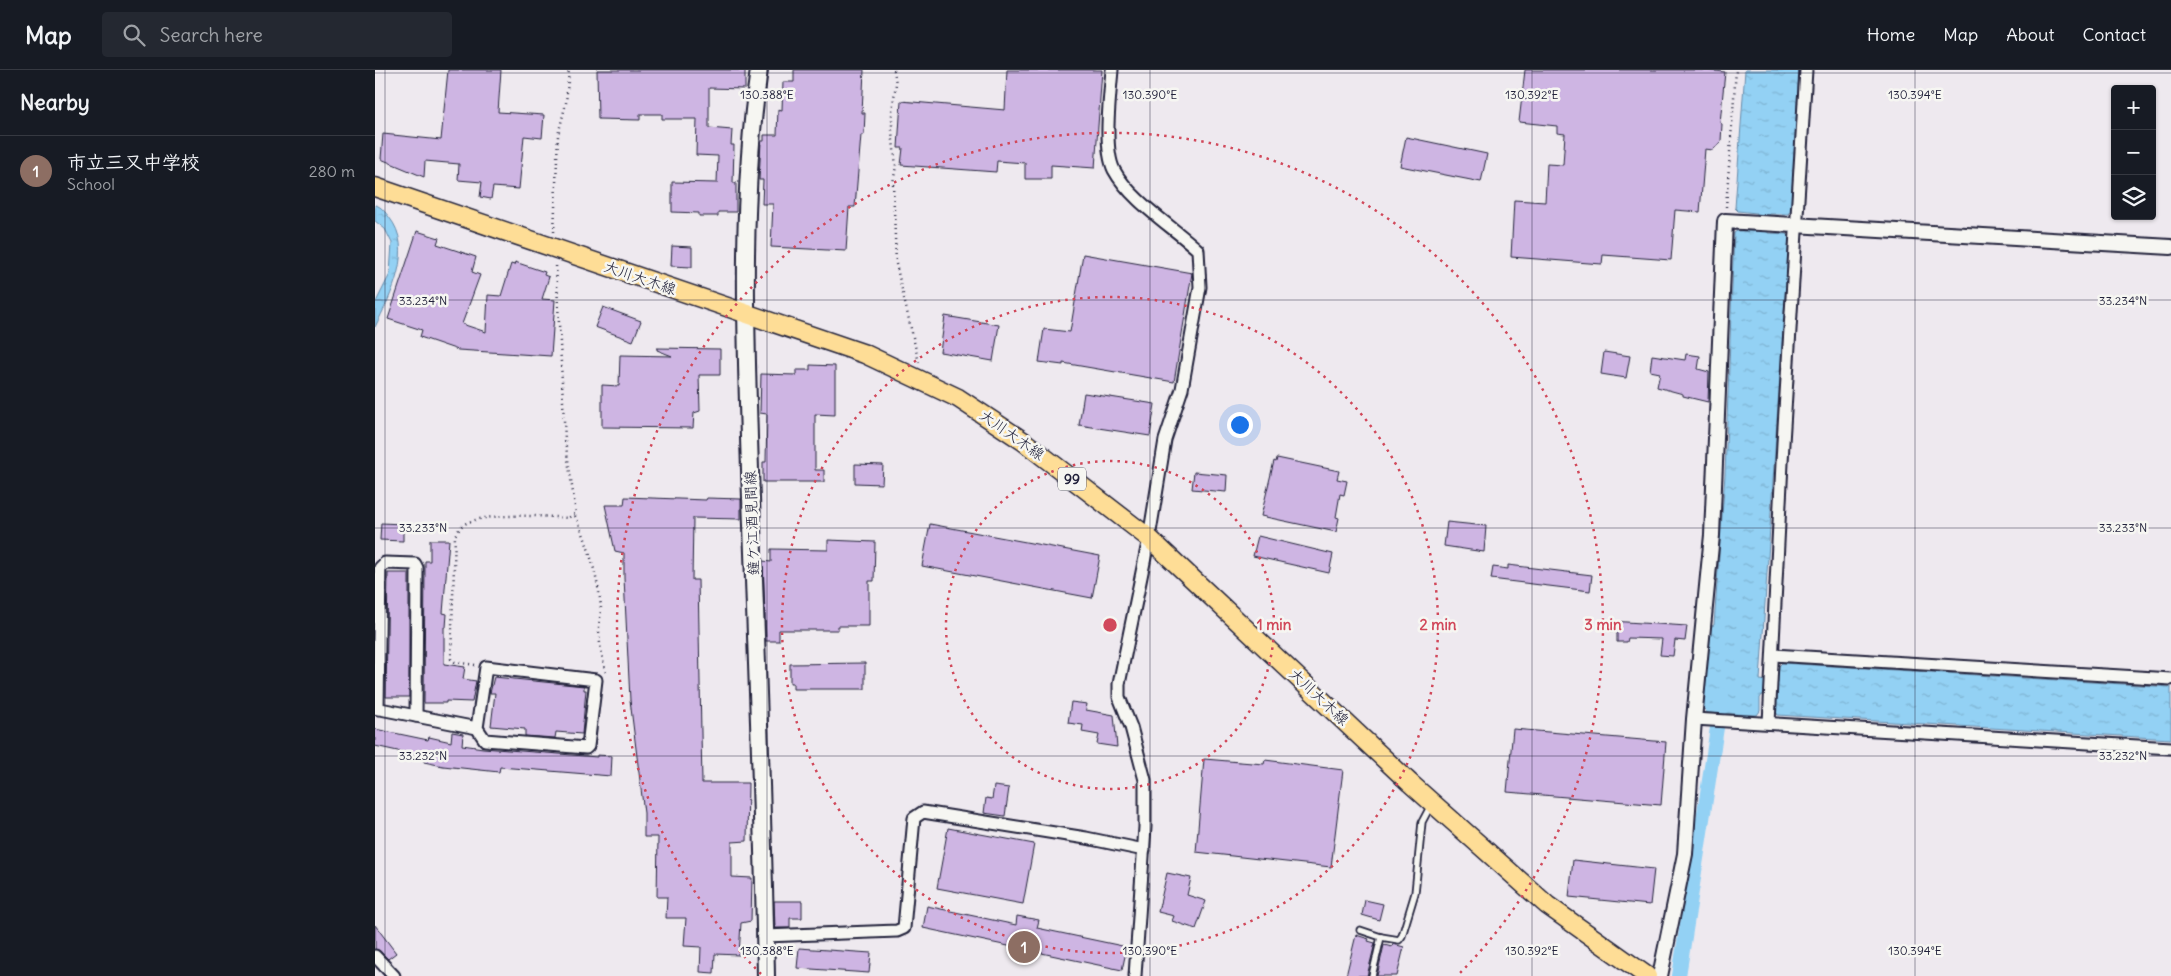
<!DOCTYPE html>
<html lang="en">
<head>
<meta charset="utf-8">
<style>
  body { margin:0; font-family:Delius,"Klee One",sans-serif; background:#242831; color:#f1f3f6 }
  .controls { position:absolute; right:15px; top:15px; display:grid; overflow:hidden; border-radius:5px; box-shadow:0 1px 4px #0004 }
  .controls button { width:45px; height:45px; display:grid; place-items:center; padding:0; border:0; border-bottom:1px solid #363941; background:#171b24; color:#f1f3f6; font:25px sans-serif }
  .you { position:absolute; left:864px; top:354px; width:18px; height:18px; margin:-12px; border:4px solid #fff; border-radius:50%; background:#1a73e8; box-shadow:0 0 0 8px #1a73e833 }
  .badge { display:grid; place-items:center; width:32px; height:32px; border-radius:50%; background:#8c9099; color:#fff; font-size:16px; font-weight:700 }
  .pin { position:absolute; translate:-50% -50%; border:2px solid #fff; box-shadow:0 1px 5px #0006 }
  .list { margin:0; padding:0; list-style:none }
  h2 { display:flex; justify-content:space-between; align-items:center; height:65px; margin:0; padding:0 20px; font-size:21px }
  h2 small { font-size:16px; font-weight:400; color:#9ea1a6 }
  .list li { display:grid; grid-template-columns:32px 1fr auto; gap:15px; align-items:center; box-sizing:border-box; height:70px; padding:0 20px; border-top:1px solid #363941 }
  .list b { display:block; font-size:19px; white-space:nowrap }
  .list p { margin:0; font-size:16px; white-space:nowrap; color:#9ea1a6 }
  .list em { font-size:16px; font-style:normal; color:#9ea1a6 }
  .icon { flex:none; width:28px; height:28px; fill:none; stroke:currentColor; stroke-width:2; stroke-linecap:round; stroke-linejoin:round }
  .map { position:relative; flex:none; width:1796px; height:906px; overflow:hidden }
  header { display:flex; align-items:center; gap:30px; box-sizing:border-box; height:70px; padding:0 25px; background:#171b24; border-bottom:1px solid #363941 }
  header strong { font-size:24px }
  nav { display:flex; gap:28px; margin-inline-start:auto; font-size:18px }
  .search { width:350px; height:45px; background:#242831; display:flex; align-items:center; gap:12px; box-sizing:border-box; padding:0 18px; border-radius:5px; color:#9ea1a6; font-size:19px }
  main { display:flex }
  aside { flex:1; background:#171b24 }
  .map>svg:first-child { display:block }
  .water { fill:url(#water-ripples); stroke:#668baa }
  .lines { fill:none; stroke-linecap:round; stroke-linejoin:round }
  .canal { stroke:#93d1f4; stroke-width:14 }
  .building { fill:#ceb5e3; stroke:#22223b }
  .service-casing { stroke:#22223b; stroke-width:9 }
  .minor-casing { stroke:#22223b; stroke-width:15 }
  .tertiary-casing { stroke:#22223b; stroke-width:18 }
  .secondary-casing { stroke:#22223b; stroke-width:20 }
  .primary-casing { stroke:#22223b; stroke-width:21 }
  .path { stroke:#22223b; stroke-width:2.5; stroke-dasharray:1 4; stroke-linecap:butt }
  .service { stroke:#f6f6f2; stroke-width:5.5 }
  .minor { stroke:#f6f6f2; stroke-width:11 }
  .tertiary { stroke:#f6f6f2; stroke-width:14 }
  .secondary { stroke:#f6f6f2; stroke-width:16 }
  .primary { stroke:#fedd96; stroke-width:18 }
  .ticks { fill:none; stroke:#22223b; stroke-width:1; stroke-opacity:0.45 }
  .ring { fill:none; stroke:#d1495b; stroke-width:2.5; stroke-dasharray:2.5 5 }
  .labels { text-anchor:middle; stroke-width:5; stroke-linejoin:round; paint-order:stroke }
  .shield { fill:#f6f6f2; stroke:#626272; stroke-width:1 }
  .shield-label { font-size:14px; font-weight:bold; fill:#22223b }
  .street-label { font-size:15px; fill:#22223b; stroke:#f6f6f2 }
  .ticks-label { font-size:12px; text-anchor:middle; fill:#22223b; stroke:#f6f6f2; stroke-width:5; stroke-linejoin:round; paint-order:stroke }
  .centre { fill:#d1495b; stroke:#f6f6f2; stroke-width:2.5 }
  .ring-label { font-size:15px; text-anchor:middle; font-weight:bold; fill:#d1495b; stroke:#f6f6f2; stroke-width:5; stroke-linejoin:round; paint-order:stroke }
</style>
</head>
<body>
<header>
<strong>Map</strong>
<div class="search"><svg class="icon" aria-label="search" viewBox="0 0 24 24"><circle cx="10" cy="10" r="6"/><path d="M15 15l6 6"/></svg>Search here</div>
<nav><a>Home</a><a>Map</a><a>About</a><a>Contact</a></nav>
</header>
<main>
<aside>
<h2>Nearby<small></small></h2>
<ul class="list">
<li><span class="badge" style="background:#8d6e63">1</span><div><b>市立三又中学校</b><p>School</p></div><em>280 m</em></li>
</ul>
</aside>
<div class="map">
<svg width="1796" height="906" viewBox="0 0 1796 906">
  <defs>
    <pattern id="water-ripples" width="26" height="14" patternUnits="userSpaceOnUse" patternTransform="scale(1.25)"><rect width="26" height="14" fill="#93d1f4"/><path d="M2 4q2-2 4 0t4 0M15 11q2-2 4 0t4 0" fill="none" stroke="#7eb3d2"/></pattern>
  </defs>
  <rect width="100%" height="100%" fill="#eee9ef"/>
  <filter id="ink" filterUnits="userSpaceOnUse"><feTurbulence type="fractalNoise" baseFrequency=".02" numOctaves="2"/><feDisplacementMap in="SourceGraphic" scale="10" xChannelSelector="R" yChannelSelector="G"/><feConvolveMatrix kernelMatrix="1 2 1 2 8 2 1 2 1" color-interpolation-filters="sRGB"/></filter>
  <g filter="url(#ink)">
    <g class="water">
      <polygon points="1370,0 1424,0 1416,140 1413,144 1394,144 1393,163 1412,164 1414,166 1385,610 1403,612 1404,596 1407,593 1796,617 1796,669 1403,645 1401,642 1402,626 1387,625 1385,628 1385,641 1382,645 1332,643 1328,637 1335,557 1339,555 1350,405 1359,163 1362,161 1379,161 1381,143 1363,141 1360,138"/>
      <path d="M0,135C6,136 10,142 14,147C40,179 16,225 0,257V234L15,204L17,173L10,159L0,151Z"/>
    </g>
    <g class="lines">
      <polyline class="canal" points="1304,906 1347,625"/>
    </g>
    <g class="building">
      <polygon points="73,0 126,0 123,42 169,45 167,68 149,66 144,119 118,117 116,129 105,127 107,112 83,110 84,94 50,91 49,107 6,89 8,64 66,70"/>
      <polygon points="222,0 370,0 370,19 334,18 334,58 357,60 356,75 359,75 358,113 361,113 361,142 343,142 343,146 324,146 324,143 297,142 297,112 342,113 343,86 321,85 322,49 287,49 287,44 265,44 265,50 223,49"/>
      <polygon points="419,0 489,0 487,43 490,43 489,65 486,65 480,137 474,137 471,181 396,177 398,134 387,134 388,110 384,110 386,71 389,71 389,65 402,65 403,39 407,40 408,12 419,12"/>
      <polygon points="632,0 727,0 720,98 676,95 676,109 650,109 650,93 622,91 621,102 526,95 528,78 523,78 526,31 630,40"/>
      <polygon points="1150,0 1328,0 1350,2 1345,53 1347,54 1346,71 1338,80 1330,79 1325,142 1300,140 1296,190 1228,185 1227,194 1136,187 1139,130 1170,132 1172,94 1188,95 1190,64 1182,63 1182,56 1144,52"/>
      <polygon points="1031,67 1112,84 1106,112 1025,96"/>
      <polygon points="42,161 64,168 62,174 101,187 97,202 105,205 87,254 111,262 113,225 126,226 136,194 139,195 140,192 170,202 169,205 174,207 167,229 180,230 176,286 83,280 45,267 47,260 13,249"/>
      <polygon points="297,176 317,177 317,197 296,196"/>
      <polygon points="708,184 817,203 799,312 688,293 688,295 664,292 669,259 695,262"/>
      <polygon points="228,237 266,251 258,271 220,257"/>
      <polygon points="570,246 624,255 618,291 565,282"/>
      <polygon points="282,278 345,279 345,305 324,305 325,341 319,343 318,358 227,357 227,315 244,316 245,285 297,286 282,280"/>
      <polygon points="1229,282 1255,286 1251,308 1226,304"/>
      <polygon points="1311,284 1325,286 1323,299 1334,302 1333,332 1308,326 1308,324 1282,317 1285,303 1275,301 1277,285 1310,290"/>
      <polygon points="435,295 460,296 460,345 440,344 440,400 449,400 449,412 388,412 388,392 391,392 392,344 385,343 386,304 421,305 421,300 435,300"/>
      <polygon points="709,323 780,334 775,366 704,355"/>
      <polygon points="902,388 964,401 962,409 972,411 969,425 965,424 961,447 964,448 961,462 886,446 899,391 901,392"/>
      <polygon points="480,394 508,395 507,414 480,413"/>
      <polygon points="819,402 852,405 851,422 817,419"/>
      <polygon points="250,427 331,430 332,428 366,429 366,449 318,448 317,510 323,510 327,713 373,713 372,771 357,772 357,807 377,808 376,851 366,853 364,885 340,884 339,903 325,902 326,877 309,876 311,848 291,848 292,827 282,827 283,767 269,767 269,743 255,630 249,508 249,483 240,481 230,435 249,435"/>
      <polygon points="1072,452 1111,456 1109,482 1069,476"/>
      <polygon points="6,453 28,454 28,471 5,470"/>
      <polygon points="555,454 725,486 717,528 547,496"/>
      <polygon points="883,466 958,484 954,503 878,486"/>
      <polygon points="55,470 74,470 68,543 72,544 71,557 69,557 69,594 90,597 88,609 101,611 97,632 71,631 71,633 49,633 50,491 55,491"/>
      <polygon points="453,470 500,472 499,511 494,511 494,556 463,556 463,560 404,560 404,571 391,571 388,491 396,492 396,479 453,480"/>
      <polygon points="1133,495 1217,505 1215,521 1116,509 1118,497 1133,499"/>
      <polygon points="13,503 34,503 34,627 11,627"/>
      <polygon points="1236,551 1312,556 1310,571 1300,570 1298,586 1285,585 1287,569 1253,568 1252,572 1242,572 1242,563 1235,561"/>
      <polygon points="490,593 490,619 418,619 418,613 415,613 415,594"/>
      <polygon points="119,607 209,616 209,620 211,620 207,664 181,662 180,668 150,666 150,659 116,656 120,623 115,623"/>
      <polygon points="696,632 712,634 711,640 739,645 742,677 722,674 724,665 707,662 708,655 693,653"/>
      <polygon points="0,659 53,670 54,667 76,672 77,662 88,664 87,675 108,678 222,687 222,685 237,686 236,706 125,697 124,702 68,696 49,692 50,687 0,676"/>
      <polygon points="1138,659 1291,672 1286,735 1132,722"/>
      <polygon points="829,689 889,694 890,690 968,700 956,797 821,782"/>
      <polygon points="619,716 634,718 630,746 609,743 611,728 617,729"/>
      <polygon points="573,758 659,774 648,834 562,818"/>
      <polygon points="1198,790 1279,799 1275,835 1194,827"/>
      <polygon points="792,803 816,808 812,825 831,831 821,859 797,851 799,846 783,842"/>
      <polygon points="990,830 1008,834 1004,850 987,845"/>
      <polygon points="399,831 427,831 427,848 415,848 415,858 400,858"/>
      <polygon points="552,836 641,855 642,846 664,850 662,858 752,877 747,900 548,858"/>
      <polygon points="0,855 21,883 13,889 5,881 0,879"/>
      <polygon points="981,865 994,869 993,871 1000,873 992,906 971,906"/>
      <polygon points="1018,874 1029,877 1022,906 1002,906 1009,875 1017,877"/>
      <polygon points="424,878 496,883 494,903 422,898"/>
    </g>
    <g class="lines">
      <g class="service-casing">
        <g id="service">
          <polyline points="985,860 1006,867 1024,870 1027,866 1040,823 1047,752 1056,735"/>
          <polyline points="997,906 1006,867"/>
        </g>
      </g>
      <g class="minor-casing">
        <g id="minor">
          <path d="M737,0C735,25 728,78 739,100C755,130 797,156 823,180L825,217L807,319L790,370L774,468L744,614V627L756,657L770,710V757L760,906"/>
          <polyline points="1398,585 1796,609"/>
          <polyline points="0,638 102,658 110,670 211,678 213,676 221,610 111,597 102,658"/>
          <polyline points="3,639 5,498 10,493 40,494 42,498 41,646"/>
          <polyline points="1319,649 1796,678"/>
          <polyline points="1394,653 1408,373 1431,0"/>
          <polyline points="390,866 522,861 529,858 539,748 548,742 711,768 769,780"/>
          <polyline points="0,886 19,906"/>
        </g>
      </g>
      <g class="tertiary-casing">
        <polyline id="tertiary" points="1285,906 1310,784 1319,649 1337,465 1350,151 1796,177"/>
      </g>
      <g class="secondary-casing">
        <path id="secondary" d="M384,0C365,133 371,267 375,400C381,569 388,737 391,906"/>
      </g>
      <g class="primary-casing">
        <polyline id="primary" points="0,117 490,284 583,328 648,371 774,468 1035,713 1172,835 1272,906"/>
      </g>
      <g class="path">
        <polyline points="519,0 521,14 517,41 517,62 521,96 518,113 521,194 544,293"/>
        <polyline points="1351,137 1361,0"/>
        <polyline points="179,162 183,65 191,33 194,0"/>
        <path d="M200,446C211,464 225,517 226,538C226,545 224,551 224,557C224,573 227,588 231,603"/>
        <path d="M100,595L80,592L76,589L80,465C83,462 85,457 88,455C107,442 169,446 193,448L201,443L190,370L181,195"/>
      </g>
      <use href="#service" class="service"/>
      <use href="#minor" class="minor"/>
      <use href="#tertiary" class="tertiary"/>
      <use href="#secondary" class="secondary"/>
      <use href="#primary" class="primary"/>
    </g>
  </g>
  <path class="ticks" d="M10,0V906M392,0V906M775,0V906M1157,0V906M1540,0V906M0,3H1796M0,230H1796M0,458H1796M0,686H1796"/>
  <g class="ring">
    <circle cx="735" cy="555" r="164"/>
    <circle cx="735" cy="555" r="328"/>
    <path d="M386 904A493 493 0 1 1 1084 904"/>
  </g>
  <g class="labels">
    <rect class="shield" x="683" y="397.5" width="28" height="23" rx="4"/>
    <g class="shield-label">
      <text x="697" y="414">99</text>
    </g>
    <g class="street-label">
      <text transform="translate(265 208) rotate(19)" y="5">大川大木線</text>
      <text transform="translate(637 365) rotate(35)" y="5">大川大木線</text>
      <text transform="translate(377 453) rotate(-92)" y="5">鐘ケ江酒見間線</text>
      <text transform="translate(944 627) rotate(43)" y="5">大川大木線</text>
    </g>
  </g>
  <g class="ticks-label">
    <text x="392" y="29">130.388°E</text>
    <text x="775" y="29">130.390°E</text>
    <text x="1157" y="29">130.392°E</text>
    <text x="1540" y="29">130.394°E</text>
    <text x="48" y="235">33.234°N</text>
    <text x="1748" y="235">33.234°N</text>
    <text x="48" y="462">33.233°N</text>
    <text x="1748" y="462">33.233°N</text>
    <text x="48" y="690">33.232°N</text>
    <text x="1748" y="690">33.232°N</text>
    <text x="392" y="885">130.388°E</text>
    <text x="775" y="885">130.390°E</text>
    <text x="1157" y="885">130.392°E</text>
    <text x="1540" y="885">130.394°E</text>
  </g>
  <circle cx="735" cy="555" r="8" class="centre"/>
  <g class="ring-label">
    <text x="899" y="560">1 min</text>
    <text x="1063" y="560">2 min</text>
    <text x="1228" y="560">3 min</text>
  </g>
</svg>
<div class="controls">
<button>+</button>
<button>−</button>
<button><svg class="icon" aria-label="layers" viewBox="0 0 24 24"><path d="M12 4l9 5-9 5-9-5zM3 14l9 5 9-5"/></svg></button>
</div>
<div class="you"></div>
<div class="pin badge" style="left:649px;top:877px;background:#8d6e63">1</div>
</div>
</main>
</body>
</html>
